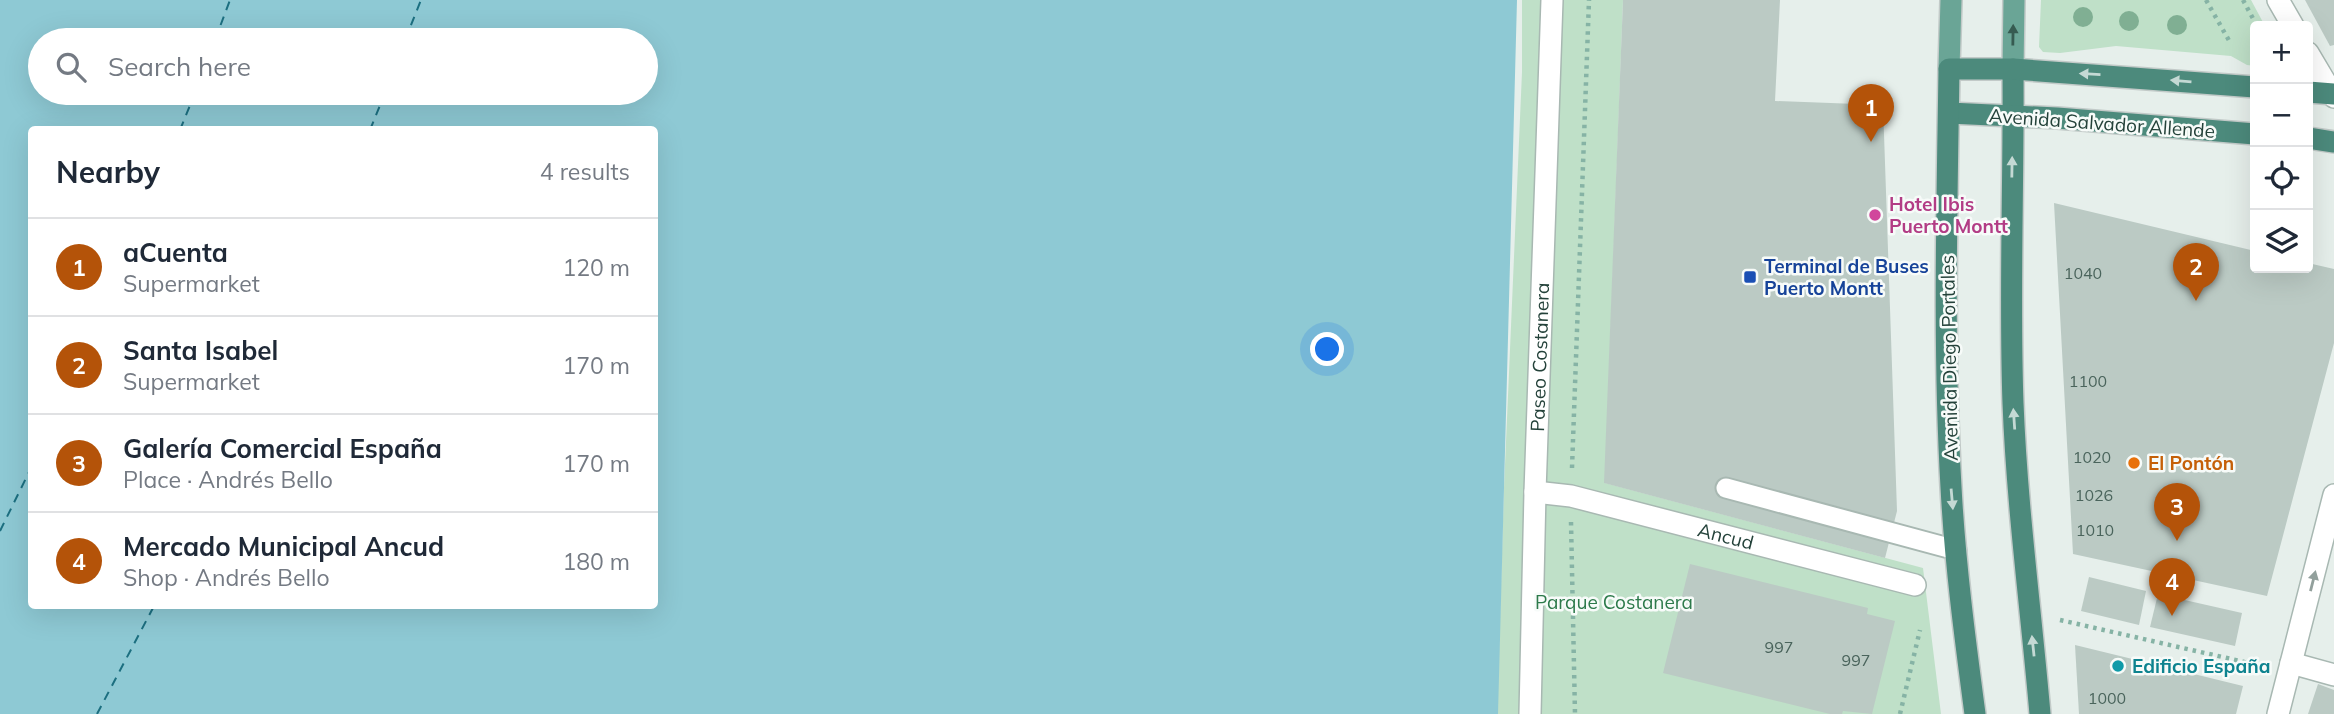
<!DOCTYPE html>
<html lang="en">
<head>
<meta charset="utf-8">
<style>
  body { margin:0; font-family:Mulish,sans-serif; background:#f2f2f3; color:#1f2937 }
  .controls { position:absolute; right:21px; top:21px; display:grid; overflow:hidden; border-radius:7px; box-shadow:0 7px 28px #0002 }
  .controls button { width:63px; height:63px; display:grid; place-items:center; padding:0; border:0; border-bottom:2px solid #e0e1e3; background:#fff; color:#1f2937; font:35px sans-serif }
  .you { position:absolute; left:1328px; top:350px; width:24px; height:24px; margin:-18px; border:5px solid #fff; border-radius:50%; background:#1a73e8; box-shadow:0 0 0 10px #1a73e833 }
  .badge { display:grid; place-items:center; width:46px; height:46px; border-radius:50%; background:#b45309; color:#fff; font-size:23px; font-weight:700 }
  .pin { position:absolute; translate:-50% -58px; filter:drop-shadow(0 2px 4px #0008) }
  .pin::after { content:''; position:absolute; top:37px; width:24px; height:21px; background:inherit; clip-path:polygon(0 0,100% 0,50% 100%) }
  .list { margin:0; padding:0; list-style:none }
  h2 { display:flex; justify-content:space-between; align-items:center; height:91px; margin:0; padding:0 28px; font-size:30px }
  h2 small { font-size:23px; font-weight:400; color:#747a83 }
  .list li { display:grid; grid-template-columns:46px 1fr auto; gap:21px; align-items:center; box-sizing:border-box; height:98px; padding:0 28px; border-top:2px solid #e0e1e3 }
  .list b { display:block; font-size:26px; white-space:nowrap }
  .list p { margin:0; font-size:23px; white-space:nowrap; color:#747a83 }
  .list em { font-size:23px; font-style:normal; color:#747a83 }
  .icon { flex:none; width:38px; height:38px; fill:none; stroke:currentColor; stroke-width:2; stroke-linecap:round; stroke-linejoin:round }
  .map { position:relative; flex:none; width:2334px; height:714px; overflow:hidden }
  .search { position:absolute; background:#fff; box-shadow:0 7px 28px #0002; left:28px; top:28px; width:630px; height:77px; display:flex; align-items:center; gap:18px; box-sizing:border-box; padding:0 24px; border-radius:38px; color:#747a83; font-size:26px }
  .panel { position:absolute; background:#fff; box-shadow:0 7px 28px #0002; left:28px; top:126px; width:630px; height:483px; border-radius:7px }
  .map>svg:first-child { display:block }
  .green { fill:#bfe0c8 }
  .water { fill:#8ec9d4; fill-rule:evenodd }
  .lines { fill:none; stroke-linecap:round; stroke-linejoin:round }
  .ferry { stroke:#1c6f80; stroke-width:2; stroke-dasharray:9 7; stroke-linecap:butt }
  .building { fill:#bbcac4 }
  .service-casing { stroke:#a8b8b2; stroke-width:23 }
  .pedestrian-casing { stroke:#a8b8b2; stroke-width:24 }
  .minor-casing { stroke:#a8b8b2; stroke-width:24 }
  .primary-casing { stroke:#c2cac8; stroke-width:24 }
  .trunk-casing { stroke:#c2cac8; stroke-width:24 }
  .path { stroke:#86b3a5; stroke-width:4.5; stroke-dasharray:3.5 5; stroke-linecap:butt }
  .service { stroke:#fff; stroke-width:19 }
  .pedestrian { stroke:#fff; stroke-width:21 }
  .minor { stroke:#fff; stroke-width:21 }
  .primary { stroke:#6aa596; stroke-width:21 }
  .trunk { stroke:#4c8a7c; stroke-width:21 }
  .tree { fill:#80af93 }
  .oneway { fill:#365b51 }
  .oneway2 { fill:#c4d9d4 }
  .oneway3 { fill:#92a09c }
  .hotel-dot { fill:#d1479c; stroke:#f7fbf9; stroke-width:2.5 }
  .transit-dot { fill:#1a4fb4; stroke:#f7fbf9; stroke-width:2.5 }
  .food-dot { fill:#e8710a; stroke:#f7fbf9; stroke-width:2.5 }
  .culture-dot { fill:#0f9aa8; stroke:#f7fbf9; stroke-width:2.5 }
  .labels { text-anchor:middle; stroke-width:5; stroke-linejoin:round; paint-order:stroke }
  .number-label { font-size:16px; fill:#4a645c }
  .street-label { font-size:19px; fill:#24423a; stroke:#f7fbf9 }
  .hotel-label { font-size:19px; font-weight:bold; fill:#b23c85; stroke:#f7fbf9; text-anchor:start }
  .transit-label { font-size:19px; font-weight:bold; fill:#164399; stroke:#f7fbf9; text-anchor:start }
  .food-label { font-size:19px; font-weight:bold; fill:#c56008; stroke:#f7fbf9; text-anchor:start }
  .park-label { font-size:19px; fill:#2d7a4b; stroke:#f7fbf9 }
  .culture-label { font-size:19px; font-weight:bold; fill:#0d838f; stroke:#f7fbf9; text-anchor:start }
</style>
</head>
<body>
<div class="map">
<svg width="2334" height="714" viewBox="0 0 2334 714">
  <rect width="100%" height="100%" fill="#e6efeb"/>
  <g class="green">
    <polygon points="1522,0 1623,0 1605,483 1923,568 1941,714 1497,714 1504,488 1522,72"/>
    <polygon points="2041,0 2251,0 2265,26 2255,26 2255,66 2247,65 2231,56 2116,46 2060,53 2043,52 2039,47"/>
  </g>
  <path class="water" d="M0,0H1517L1498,714H0ZM40,40H646V93H40ZM32,130H654V606H32Z"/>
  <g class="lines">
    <g class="ferry">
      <polyline points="215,40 230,0"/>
      <polyline points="405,40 421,0"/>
      <polyline points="180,130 195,93"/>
      <polyline points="370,130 385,93"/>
      <polyline points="0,531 32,466"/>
      <polyline points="97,714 154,606"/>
    </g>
  </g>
  <g class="building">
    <polygon points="1623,0 1780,0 1775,101 1883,105 1897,511 1885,558 1604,483"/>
    <polygon points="2305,0 2334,0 2334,45 2330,46"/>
    <polygon points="2054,203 2255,251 2255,268 2308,268 2308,263 2334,269 2334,343 2267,596 2073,554"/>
    <polygon points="1690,564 1868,608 1867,614 1895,621 1872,714 1843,711 1842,714 1830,714 1663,673"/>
    <polygon points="2089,577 2146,591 2139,625 2081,611"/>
    <polygon points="2158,594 2242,613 2235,646 2150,627"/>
    <polygon points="2075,645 2243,686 2236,714 2079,714"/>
    <polygon points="2318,684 2334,690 2334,714 2308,714"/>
  </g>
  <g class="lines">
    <g class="service-casing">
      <polyline id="service" points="1726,488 1956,550"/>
    </g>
    <g class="pedestrian-casing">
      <g id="pedestrian">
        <path id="s1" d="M1535,492L1571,496L1915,585"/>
        <path id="s2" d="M1530,714L1535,492L1552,0"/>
      </g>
    </g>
    <g class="minor-casing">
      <g id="minor">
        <polyline points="2278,0 2293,26"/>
        <polyline points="2308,53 2334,97"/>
        <polyline points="2291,663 2334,675"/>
        <polyline points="2278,714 2334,495"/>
      </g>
    </g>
    <g class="primary-casing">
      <g id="primary">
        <polyline points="1949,69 1951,0"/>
        <polyline points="2013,69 2014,0"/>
      </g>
    </g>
    <g class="trunk-casing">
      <g id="trunk">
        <path d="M2013,69C2014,180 2009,291 2013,403C2017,507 2031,610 2040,714"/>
        <polyline points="2308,92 2334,94"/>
        <polyline points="1949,113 2057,118 2255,134"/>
        <polyline points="2308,138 2334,142"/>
        <path d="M1975,714C1965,639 1955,563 1951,487C1943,348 1947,208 1949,69H2013L2255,87"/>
      </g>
    </g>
    <g class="path">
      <polyline points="2206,0 2231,44"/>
      <polyline points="2243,0 2257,26"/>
      <polyline points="2255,41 2255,43"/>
      <polyline points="1572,468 1589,0"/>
      <polyline points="1571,522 1575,714"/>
      <polyline points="2060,620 2253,664"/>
      <polyline points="1900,714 1920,630"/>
    </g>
    <use href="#service" class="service"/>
    <use href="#pedestrian" class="pedestrian"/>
    <use href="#minor" class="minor"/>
    <use href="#primary" class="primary"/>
    <use href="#trunk" class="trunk"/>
  </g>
  <g class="tree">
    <circle cx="2083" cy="17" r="10"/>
    <circle cx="2129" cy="21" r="10"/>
    <circle cx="2177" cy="25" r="10"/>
  </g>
  <defs><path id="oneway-solid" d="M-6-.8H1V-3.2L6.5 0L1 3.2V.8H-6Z" transform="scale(1.75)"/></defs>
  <use class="oneway" href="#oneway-solid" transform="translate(2013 35) rotate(-89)"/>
  <g class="oneway2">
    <use href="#oneway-solid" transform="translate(2090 74) rotate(-177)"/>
    <use href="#oneway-solid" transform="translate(2181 81) rotate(-175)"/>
    <use href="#oneway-solid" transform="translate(2012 167) rotate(-89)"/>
    <use href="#oneway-solid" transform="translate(2014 419) rotate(-94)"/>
    <use href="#oneway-solid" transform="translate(1952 499) rotate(85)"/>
    <use href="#oneway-solid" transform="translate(2033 646) rotate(-96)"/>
  </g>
  <use class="oneway3" href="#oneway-solid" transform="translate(2313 581) rotate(-76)"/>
  <circle class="hotel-dot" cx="1875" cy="215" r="7"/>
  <rect class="transit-dot" x="1743" y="270" width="14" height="14" rx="3.5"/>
  <circle class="food-dot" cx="2134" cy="463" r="7"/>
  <circle class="culture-dot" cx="2118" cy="666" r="7"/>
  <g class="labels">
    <g class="number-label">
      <text x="2083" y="279">1040</text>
      <text x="2088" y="387">1100</text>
      <text x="2092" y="463">1020</text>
      <text x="2094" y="501">1026</text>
      <text x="2095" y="536">1010</text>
      <text x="1779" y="653">997</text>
      <text x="1856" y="666">997</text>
      <text x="2107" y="704">1000</text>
    </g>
    <g class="street-label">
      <text transform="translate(2102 123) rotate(4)" y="7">Avenida Salvador Allende</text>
      <text dy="7" stroke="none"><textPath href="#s2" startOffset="357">Paseo Costanera</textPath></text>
      <text transform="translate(1949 358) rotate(-91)" y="7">Avenida Diego Portales</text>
      <text dy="7" stroke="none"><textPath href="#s1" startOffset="196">Ancud</textPath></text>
    </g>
    <g class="hotel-label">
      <text x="1889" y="211">Hotel Ibis<tspan x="1889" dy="22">Puerto Montt</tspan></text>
    </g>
    <g class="transit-label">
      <text x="1764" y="273">Terminal de Buses<tspan x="1764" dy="22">Puerto Montt</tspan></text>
    </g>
    <g class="food-label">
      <text x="2148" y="470">El Pontón</text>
    </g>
    <g class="park-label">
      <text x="1614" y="609">Parque Costanera</text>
    </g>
    <g class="culture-label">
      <text x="2132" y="673">Edificio España</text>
    </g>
  </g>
</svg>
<div class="controls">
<button>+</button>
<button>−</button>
<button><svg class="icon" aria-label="locate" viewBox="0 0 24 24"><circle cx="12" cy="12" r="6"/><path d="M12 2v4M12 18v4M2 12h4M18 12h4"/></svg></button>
<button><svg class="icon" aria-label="layers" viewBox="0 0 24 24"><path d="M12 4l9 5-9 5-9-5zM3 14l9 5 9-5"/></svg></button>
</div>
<div class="you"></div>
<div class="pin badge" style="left:1871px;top:142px">1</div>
<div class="pin badge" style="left:2196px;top:301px">2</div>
<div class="pin badge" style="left:2177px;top:541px">3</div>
<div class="pin badge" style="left:2172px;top:616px">4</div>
<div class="search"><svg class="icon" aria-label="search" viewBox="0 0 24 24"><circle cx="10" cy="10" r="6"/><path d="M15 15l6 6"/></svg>Search here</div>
<section class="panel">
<h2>Nearby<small>4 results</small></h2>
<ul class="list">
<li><span class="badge">1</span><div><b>aCuenta</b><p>Supermarket</p></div><em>120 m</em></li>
<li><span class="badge">2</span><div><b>Santa Isabel</b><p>Supermarket</p></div><em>170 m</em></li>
<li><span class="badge">3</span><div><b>Galería Comercial España</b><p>Place · Andrés Bello</p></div><em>170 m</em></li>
<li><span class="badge">4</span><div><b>Mercado Municipal Ancud</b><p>Shop · Andrés Bello</p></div><em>180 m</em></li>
</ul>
</section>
</div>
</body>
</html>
